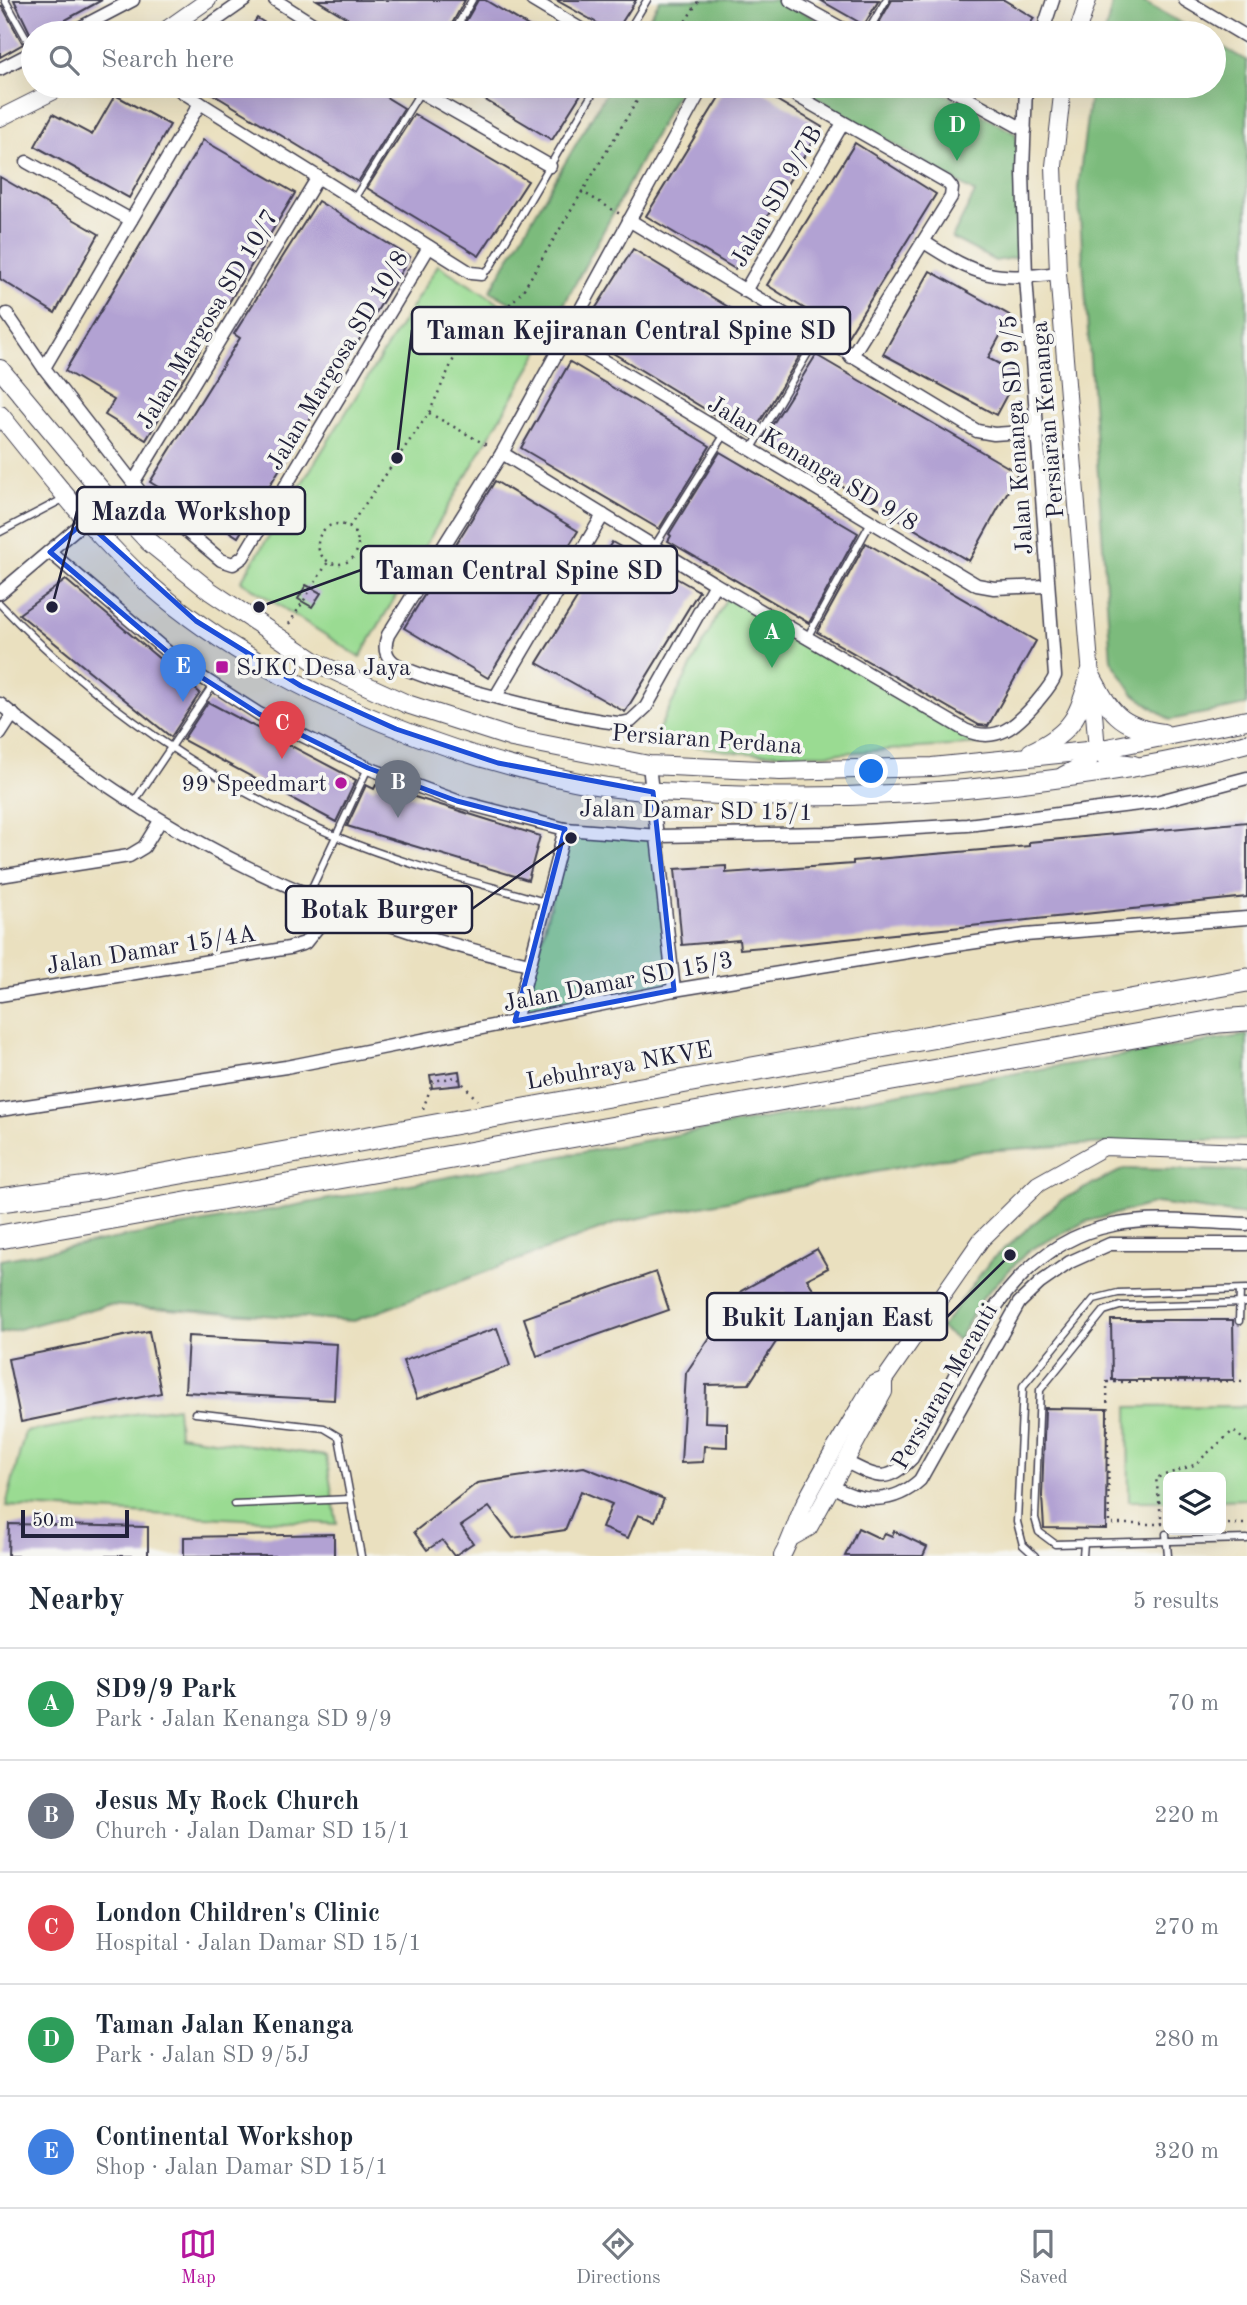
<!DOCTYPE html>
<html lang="en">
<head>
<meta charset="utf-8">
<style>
  body { margin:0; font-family:"Old Standard TT",serif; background:#f6f6f7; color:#1f2937 }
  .controls { position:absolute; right:21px; bottom:21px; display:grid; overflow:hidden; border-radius:10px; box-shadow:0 7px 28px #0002 }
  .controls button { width:63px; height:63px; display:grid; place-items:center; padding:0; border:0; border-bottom:2px solid #e0e1e3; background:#fff; color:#1f2937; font:35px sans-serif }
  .scale { position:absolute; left:21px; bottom:18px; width:108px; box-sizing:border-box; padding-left:7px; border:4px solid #22223b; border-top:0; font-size:19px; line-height:24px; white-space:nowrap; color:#22223b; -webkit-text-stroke:5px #f6f6f2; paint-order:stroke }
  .you { position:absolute; left:872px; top:772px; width:24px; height:24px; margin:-18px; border:5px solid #fff; border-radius:50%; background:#1a73e8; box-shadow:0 0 0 10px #1a73e833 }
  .badge { display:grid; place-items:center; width:46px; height:46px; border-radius:50%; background:#b5179e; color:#fff; font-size:23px; font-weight:700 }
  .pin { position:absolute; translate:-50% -58px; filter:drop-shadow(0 2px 4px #0008) }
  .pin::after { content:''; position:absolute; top:37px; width:24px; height:21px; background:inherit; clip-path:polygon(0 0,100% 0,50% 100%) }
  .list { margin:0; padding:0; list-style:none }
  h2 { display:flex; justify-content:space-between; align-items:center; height:91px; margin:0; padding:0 28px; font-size:30px }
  h2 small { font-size:23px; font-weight:400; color:#747a83 }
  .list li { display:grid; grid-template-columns:46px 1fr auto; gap:21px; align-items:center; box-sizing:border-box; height:112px; padding:0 28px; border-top:2px solid #e0e1e3 }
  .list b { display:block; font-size:26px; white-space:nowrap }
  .list p { margin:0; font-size:23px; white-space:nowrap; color:#747a83 }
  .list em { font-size:23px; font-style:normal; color:#747a83 }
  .icon { flex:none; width:38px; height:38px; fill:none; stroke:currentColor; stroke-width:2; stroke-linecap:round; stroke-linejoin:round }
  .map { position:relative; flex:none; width:1247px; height:1556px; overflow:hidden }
  .search { position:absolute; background:#fff; box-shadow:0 7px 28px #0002; left:21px; right:21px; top:21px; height:77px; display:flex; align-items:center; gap:18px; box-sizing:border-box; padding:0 24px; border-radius:38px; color:#747a83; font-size:26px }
  .sheet { height:651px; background:#fff }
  nav { display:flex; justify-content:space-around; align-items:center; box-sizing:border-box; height:98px; border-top:2px solid #e0e1e3; background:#fff; font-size:19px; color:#747a83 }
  nav a { display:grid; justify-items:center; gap:4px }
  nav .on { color:#b5179e }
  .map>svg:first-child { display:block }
  .green { fill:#9adb92; stroke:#5e7e66; stroke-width:2 }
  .forest { fill:#7bbb7c; stroke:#4e6e5c; stroke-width:2 }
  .building { fill:#b2a2d3 }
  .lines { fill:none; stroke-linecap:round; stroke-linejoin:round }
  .service-casing { stroke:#403e4f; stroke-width:9 }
  .minor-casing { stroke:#403e4f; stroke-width:15 }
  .tertiary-casing { stroke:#403e4f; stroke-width:18 }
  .secondary-casing { stroke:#403e4f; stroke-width:20 }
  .motorway-casing { stroke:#403e4f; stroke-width:25 }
  .path { stroke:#403e4f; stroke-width:2.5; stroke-dasharray:2 5; stroke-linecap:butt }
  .service { stroke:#fff; stroke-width:6 }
  .minor { stroke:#fff; stroke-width:12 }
  .tertiary { stroke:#fff; stroke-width:16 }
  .secondary { stroke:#fff; stroke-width:18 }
  .motorway { stroke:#fff; stroke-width:23 }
  .marked { fill:#1d4ed8; fill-opacity:0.2; stroke:#1d4ed8; stroke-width:5; stroke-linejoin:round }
  .poi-dot { fill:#b5179e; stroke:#f6f6f2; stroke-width:2.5 }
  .labels { text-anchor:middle; stroke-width:7; stroke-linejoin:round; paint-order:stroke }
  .street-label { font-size:24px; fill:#22223b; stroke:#f6f6f2 }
  .poi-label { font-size:24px; fill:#22223b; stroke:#f6f6f2; text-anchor:start }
  .leader { fill:none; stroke:#22223b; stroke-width:2.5 }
  .callout-dot { fill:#22223b; stroke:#f6f6f2; stroke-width:2.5 }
  .callout { fill:#f6f6f2; stroke:#22223b; stroke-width:2.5 }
  .callout-label { font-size:26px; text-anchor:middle; font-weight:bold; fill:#22223b }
</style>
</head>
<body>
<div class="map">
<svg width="1247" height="1556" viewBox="0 0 1247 1556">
  <rect width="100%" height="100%" fill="#f6f6f2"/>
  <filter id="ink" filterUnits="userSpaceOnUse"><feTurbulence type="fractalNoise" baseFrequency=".0143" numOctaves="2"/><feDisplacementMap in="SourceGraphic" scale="14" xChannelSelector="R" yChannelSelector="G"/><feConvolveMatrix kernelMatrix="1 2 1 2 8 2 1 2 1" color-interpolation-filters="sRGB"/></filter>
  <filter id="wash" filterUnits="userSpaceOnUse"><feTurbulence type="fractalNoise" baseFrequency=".00686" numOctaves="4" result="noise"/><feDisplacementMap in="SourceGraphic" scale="28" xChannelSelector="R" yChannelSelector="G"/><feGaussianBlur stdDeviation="1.57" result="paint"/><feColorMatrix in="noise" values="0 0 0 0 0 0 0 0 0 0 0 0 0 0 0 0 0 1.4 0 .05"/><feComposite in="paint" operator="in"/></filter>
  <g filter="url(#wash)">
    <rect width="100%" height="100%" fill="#eae0bf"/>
    <g class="green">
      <polygon points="438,265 549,335 360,657 241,581"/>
      <polygon points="728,595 983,744 825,754 742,753 653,740"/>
      <polygon points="568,835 654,839 670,984 522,1015"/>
      <polygon points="1247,1406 1247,1499 1221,1500 1221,1477 1168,1477 1168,1501 1129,1501 1128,1407"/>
      <polygon points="177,1407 179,1435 326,1456 337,1524 6,1506 25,1432"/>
    </g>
    <g class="forest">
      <polygon points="660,0 782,0 840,33 640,33"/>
      <polygon points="1113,0 1140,0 1199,33 1105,33"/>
      <polygon points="1214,42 1247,61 1247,705 1170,720 1133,693 1111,660 1078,189 1091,86 1214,86"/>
      <polygon points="610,86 681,86 552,327 490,291"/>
      <polygon points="797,86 931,86 1016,134 1019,257 995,261 952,238 975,193"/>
      <polygon points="1247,1035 1247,1140 1155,1140 982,1151 620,1222 354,1321 107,1305 0,1334 0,1260 956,1083"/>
      <polygon points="1124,1169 1247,1171 1247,1215 1156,1203 1085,1222 1029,1250 982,1298 958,1340 941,1328 991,1260 1061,1200"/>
    </g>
    <g id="blocks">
      <g class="building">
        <polygon points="14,0 102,0 42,33 33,33 33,39"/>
        <polygon points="317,0 465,0 447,33 372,33"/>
        <polygon points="478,0 485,0 540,33 459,33"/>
        <polygon points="556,0 636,0 615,33"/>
        <polygon points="820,0 879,0 864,25"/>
        <polygon points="892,0 1004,0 1034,18 1024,33 880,33 875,30"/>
        <polygon points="2,6 23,44 0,57 0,8"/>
        <polygon points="257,18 281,33 247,33"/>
        <polygon points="215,86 368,86 404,108 358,182 211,93"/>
        <polygon points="462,86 586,86 552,140"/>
        <polygon points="726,86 753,86 822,127 735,269 646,216"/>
        <polygon points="115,95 170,125 129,198 35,146 53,114 92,135"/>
        <polygon points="414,114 528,181 479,256 367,188"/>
        <polygon points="203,140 295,193 146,440 105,415 114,400 65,371"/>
        <polygon points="855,143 936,194 848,336 767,285"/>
        <polygon points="0,177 99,234 55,313 0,279"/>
        <polygon points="318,201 410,257 238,537 150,482 240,338 234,334"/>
        <polygon points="633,249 802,352 751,437 580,333"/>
        <polygon points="930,271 1011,316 988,358 1018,374 996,415 883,354"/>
        <polygon points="816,355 1018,473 969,561 763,440"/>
        <polygon points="570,362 710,446 659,529 521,448"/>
        <polygon points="720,452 858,533 809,623 668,541 671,536 669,534"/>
        <polygon points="495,481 578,531 488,678 404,628"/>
        <polygon points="612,542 699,591 625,712 537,663"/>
        <polygon points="866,543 1036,641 988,726 979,725 817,632"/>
        <polygon points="66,580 200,693 171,737 19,614"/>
        <polygon points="306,585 321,593 312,607 298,599"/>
        <polygon points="208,702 356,780 336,822 183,740"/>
        <polygon points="366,785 374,789 376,785 540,836 528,880 347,826"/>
        <polygon points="1247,822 1247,897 798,944 740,949 739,940 682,945 675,869 726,866 726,873 853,864 853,861 1029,846 1029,842"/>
        <polygon points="459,1071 461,1085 432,1088 430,1075"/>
        <polygon points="817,1249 828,1268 807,1279 818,1297 795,1310 785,1292 758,1307 776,1342 749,1384 706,1385 705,1422 727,1423 727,1447 704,1446 703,1462 681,1463 686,1373 741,1291"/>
        <polygon points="656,1272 669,1310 537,1356 524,1318"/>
        <polygon points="1111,1320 1233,1320 1234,1380 1112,1380"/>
        <polygon points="497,1328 510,1366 417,1399 403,1361"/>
        <polygon points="149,1331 161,1393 21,1422 8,1359"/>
        <polygon points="188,1336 337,1344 334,1400 185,1392"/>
        <polygon points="1045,1408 1107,1409 1106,1529 1044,1528 1042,1496"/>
        <polygon points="584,1467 664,1499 655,1521 638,1515 628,1538 602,1528 612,1504 581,1491 565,1530 513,1538 489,1507 461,1526 473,1543 454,1556 442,1540 427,1550 414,1532 477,1483"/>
        <polygon points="9,1524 148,1527 148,1556 8,1556"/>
        <polygon points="858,1528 881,1539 885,1533 892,1536 894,1531 927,1547 923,1556 845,1556"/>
        <polygon points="334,1534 334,1556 184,1556 184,1537"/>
      </g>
    </g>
  </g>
  <g filter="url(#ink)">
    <use href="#blocks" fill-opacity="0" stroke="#403e4f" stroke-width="2"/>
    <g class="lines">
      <g class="service-casing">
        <g id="service">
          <polyline points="5,0 33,50"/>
          <polyline points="453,33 472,0"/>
          <polyline points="627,33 647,0"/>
          <polyline points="867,33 886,0"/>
          <polyline points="354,199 424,86"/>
          <polyline points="481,274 489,269 597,86"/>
          <polyline points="751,450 818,336"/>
          <polyline points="0,532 65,498"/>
          <polyline points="654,547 725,434"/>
          <path d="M0,604C95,703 211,784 338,837C404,865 476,882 545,902"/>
          <polyline points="808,636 871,522"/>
          <polyline points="134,802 213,685"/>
          <polyline points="309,894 368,768"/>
          <polyline points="1247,1303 1120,1306 1104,1311 1040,1390 1035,1518 1039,1532 1055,1544 1247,1539"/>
          <polyline points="1239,1321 1240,1290"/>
          <polyline points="195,1413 324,1428 339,1437 361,1556"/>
          <polyline points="234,1504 350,1499"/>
          <polyline points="1166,1534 1168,1556"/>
          <polyline points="1035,1556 1023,1545 1017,1522 1023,1386 1094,1299 1118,1293 1247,1289"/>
          <polyline points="1083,1556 1084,1543"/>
        </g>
      </g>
      <g class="minor-casing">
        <g id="minor">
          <polyline points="275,0 327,33"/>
          <polyline points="532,0 587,33"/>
          <polyline points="790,0 850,33"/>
          <polyline points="1185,0 1247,37"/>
          <polyline points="70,33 133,0"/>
          <polyline points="198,33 245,0"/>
          <polyline points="1042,33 1053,0"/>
          <polyline points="0,69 33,52"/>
          <polyline points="178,86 181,91 471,273 481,274"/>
          <polyline points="410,86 550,166"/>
          <path d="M703,86L502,453L388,635C385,643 384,653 391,660C408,679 590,723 622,723L631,721L646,707L715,584"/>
          <polyline points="780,86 947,182 952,188 951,197 851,357"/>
          <polyline points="945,86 1025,130"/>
          <polyline points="27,162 131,220"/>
          <polyline points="629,220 977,431 994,434 1036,431"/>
          <path d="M924,242C978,277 994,281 1058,273"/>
          <polyline points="745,291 843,123"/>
          <polyline points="7,314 44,368 141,493 221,560 233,564 243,557 429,247"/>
          <polyline points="567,339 977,585 994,588 1047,586"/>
          <polyline points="44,368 200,103"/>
          <path d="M502,453L715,584L965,730C997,744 1016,726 1036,703C1043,694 1051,686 1055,676L1026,277L1023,172L1026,86"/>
          <polyline points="133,483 318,177"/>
          <polyline points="50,552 184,666 259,714 368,768 457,801 565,829 659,836 832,833 967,825 1156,802 1247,778"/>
          <polyline points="0,593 85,521"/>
          <polyline points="496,696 603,515"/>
          <path d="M0,704C164,841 321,916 529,964"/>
          <polyline points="0,734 13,714"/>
          <polyline points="649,765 674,990"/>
          <polyline points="0,876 129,856 144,847 160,821"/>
          <polyline points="0,995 289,948 305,943 334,907"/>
          <polyline points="515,1021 565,829"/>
          <polyline points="0,1110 286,1067 674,990 914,951 1025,935 1247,918"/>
          <path d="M846,1462C877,1477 886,1485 912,1458C962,1370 1000,1247 1113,1225C1156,1216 1204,1223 1247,1224"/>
          <path d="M832,1486C862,1504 894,1504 920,1480L1019,1303L1040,1283L1070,1262L1110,1244H1247"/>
        </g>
      </g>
      <g class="tertiary-casing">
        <g id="tertiary">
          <polyline points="161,33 208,0"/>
          <polyline points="1077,33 1088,0"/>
          <polyline points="1063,86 1054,166 1058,273 1097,750 1106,760 1134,764"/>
          <polyline points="0,118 64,86"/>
          <polyline points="1063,775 1088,762 1097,750"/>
          <polyline points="793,1537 809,1528 884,1392 884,1380 981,1240 1038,1184 1104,1147 1247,1152"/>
          <path d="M782,1556C792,1538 796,1520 805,1502C826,1462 850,1423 873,1384L884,1380"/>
        </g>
      </g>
      <g class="secondary-casing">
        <g id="secondary">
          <polyline points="0,369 106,496 149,542 210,591 317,663 407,704 512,738 649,765 780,771 932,767 1097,750 1247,720"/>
          <path d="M0,415C48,474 94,535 151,586C208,636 276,675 344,706C418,739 495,765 574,781C624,792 675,793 725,795C825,799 924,795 1022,783C1097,774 1174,763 1247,743"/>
          <path d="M1090,673C1110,711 1118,727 1163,733"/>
          <path d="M1031,752C1072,733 1080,715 1090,673"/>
        </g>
      </g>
      <g class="motorway-casing">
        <g id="motorway">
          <polyline points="0,1200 103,1186 1247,980"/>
          <polyline points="0,1237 1219,1021 1247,1019"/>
        </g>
      </g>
      <g class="path">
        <polyline points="678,33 699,0"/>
        <polyline points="581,191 620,214"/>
        <polyline points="429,413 490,447"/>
        <circle cx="338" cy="544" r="20"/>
        <polyline points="349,527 429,413 465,334 494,320 522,292 646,86"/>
        <polyline points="289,624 328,562"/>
        <polyline points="423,1109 433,1081 457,1077 477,1100"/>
        <polyline points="1162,1524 1156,1478 1194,1465 1233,1431 1247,1442"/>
        <polyline points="1163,1524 1109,1524 1107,1382 1247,1381"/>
        <polyline points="1221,1524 1247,1524"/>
      </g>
      <use href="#service" class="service"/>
      <use href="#minor" class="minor"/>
      <use href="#tertiary" class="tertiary"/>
      <use href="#secondary" class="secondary"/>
      <use href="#motorway" class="motorway"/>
    </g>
  </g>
  <path class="marked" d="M85,521L196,621L301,686L396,729L498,763L653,792L674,990L515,1021L565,829L457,801L368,768L259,714L184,666L50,552Z"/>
  <g class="poi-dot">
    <rect x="215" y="660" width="14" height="14" rx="3.5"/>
    <circle cx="341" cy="783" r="7"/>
  </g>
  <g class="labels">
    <g class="street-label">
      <text transform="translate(776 196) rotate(-60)" y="8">Jalan SD 9/7B</text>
      <text transform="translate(207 319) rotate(-59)" y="8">Jalan Margosa SD 10/7</text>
      <text transform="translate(337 360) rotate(-59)" y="8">Jalan Margosa SD 10/8</text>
      <text transform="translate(1047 420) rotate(-95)" y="8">Persiaran Kenanga</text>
      <text transform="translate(1016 435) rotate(-94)" y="8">Jalan Kenanga SD 9/5</text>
      <text transform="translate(813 463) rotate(31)" y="8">Jalan Kenanga SD 9/8</text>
      <text transform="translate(707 739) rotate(4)" y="8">Persiaran Perdana</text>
      <text transform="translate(696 810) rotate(1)" y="8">Jalan Damar SD 15/1</text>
      <text transform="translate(151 949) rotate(-9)" y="8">Jalan Damar 15/4A</text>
      <text transform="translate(618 981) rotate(-11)" y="8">Jalan Damar SD 15/3</text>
      <text transform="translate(619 1065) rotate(-10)" y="8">Lebuhraya NKVE</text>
      <text transform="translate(944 1386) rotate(-60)" y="8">Persiaran Meranti</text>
    </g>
    <g class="poi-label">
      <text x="236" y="675">SJKC Desa Jaya</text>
      <text x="327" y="791" text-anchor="end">99 Speedmart</text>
    </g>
  </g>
  <path class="leader" d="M397 458L412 330M52 607L77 511M259 607L361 570M571 838L472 909M1010 1255L947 1317"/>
  <g class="callout-dot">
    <circle cx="397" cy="458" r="7"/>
    <circle cx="52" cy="607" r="7"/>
    <circle cx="259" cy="607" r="7"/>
    <circle cx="571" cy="838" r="7"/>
    <circle cx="1010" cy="1255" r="7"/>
  </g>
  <g class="callout">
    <rect x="412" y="307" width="438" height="47" rx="7"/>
    <rect x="77" y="487" width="228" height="47" rx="7"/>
    <rect x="361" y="546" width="316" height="47" rx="7"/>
    <rect x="286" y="886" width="186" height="47" rx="7"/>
    <rect x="707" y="1293" width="240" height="47" rx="7"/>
  </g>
  <g class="callout-label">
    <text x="631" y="339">Taman Kejiranan Central Spine SD</text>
    <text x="191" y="520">Mazda Workshop</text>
    <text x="519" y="579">Taman Central Spine SD</text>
    <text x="379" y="918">Botak Burger</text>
    <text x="827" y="1326">Bukit Lanjan East</text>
  </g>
</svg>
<div class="controls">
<button><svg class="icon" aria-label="layers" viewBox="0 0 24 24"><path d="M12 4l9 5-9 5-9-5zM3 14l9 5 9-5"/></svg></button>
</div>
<div class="scale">50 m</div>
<div class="you"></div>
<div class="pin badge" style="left:772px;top:668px;background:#2e9e5b">A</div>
<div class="pin badge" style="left:398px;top:818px;background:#6b7280">B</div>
<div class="pin badge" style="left:282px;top:759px;background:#e0444e">C</div>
<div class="pin badge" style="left:957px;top:161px;background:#2e9e5b">D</div>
<div class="pin badge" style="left:183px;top:702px;background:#3f7fe0">E</div>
<div class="search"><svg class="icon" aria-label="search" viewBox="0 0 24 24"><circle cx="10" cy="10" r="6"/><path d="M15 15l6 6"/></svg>Search here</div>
</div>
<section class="sheet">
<h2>Nearby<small>5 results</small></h2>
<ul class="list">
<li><span class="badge" style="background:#2e9e5b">A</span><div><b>SD9/9 Park</b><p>Park · Jalan Kenanga SD 9/9</p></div><em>70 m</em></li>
<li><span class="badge" style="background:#6b7280">B</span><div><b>Jesus My Rock Church</b><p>Church · Jalan Damar SD 15/1</p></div><em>220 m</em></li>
<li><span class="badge" style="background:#e0444e">C</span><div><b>London Children's Clinic</b><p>Hospital · Jalan Damar SD 15/1</p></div><em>270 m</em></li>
<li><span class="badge" style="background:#2e9e5b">D</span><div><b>Taman Jalan Kenanga</b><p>Park · Jalan SD 9/5J</p></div><em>280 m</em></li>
<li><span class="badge" style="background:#3f7fe0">E</span><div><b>Continental Workshop</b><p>Shop · Jalan Damar SD 15/1</p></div><em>320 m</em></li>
</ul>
</section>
<nav>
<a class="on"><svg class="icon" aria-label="map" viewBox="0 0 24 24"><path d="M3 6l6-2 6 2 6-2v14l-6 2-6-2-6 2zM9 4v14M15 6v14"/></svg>Map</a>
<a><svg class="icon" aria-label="directions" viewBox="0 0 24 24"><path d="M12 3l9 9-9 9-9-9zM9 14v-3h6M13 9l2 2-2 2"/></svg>Directions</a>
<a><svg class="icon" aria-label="saved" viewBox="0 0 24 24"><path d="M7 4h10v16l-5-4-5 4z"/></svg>Saved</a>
</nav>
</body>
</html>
